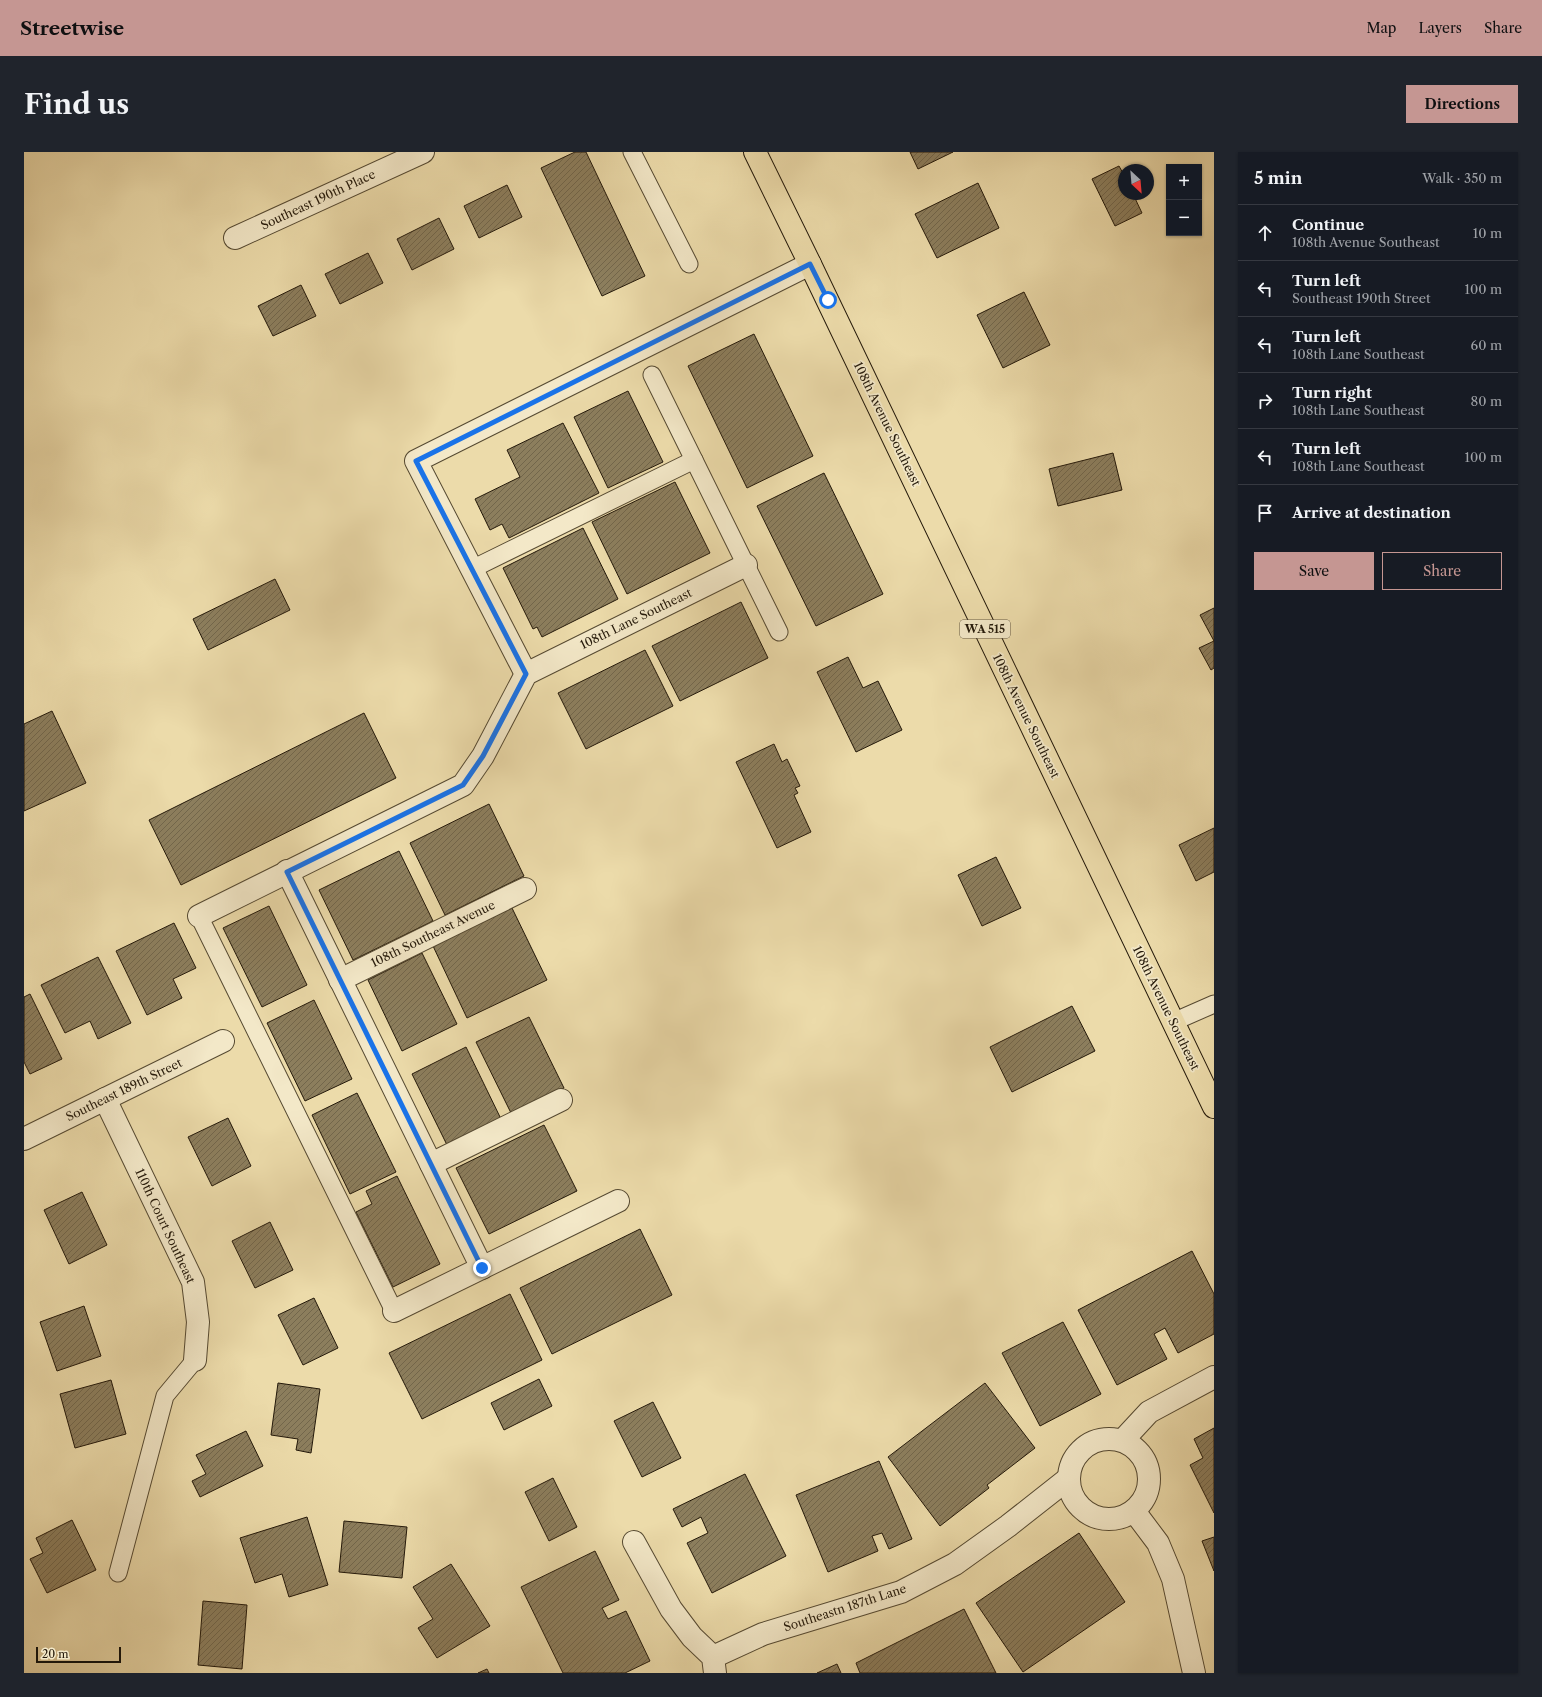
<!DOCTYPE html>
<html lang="en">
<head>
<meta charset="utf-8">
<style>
  body { margin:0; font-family:"Libre Caslon Text",serif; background:#20242c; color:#f1f3f6 }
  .controls { position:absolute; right:12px; top:12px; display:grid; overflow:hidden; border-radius:0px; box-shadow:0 1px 3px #0004 }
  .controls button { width:36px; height:36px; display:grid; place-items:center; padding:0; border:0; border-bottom:1px solid #363941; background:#171b24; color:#f1f3f6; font:20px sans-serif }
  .compass { position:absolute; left:1094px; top:12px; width:36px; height:36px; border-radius:50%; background:#171b24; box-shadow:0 1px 3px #0004; rotate:154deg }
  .scale { position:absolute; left:12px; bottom:10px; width:85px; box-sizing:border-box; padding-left:4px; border:2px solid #24190a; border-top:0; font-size:11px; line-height:14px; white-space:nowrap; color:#24190a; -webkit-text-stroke:3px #f3e8c8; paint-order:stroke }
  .stop { position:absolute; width:12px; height:12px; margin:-9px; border:3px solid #1a73e8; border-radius:50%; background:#fff }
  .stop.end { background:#1a73e8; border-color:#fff; box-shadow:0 1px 4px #0008 }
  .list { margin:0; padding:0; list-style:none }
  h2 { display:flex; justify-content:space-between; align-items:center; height:52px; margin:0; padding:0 16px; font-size:17px }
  h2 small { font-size:13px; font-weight:400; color:#9ea1a6 }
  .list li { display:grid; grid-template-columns:26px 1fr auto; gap:12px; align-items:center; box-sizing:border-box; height:56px; padding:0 16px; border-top:1px solid #363941 }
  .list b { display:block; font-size:15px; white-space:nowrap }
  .list p { margin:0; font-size:13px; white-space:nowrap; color:#9ea1a6 }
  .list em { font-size:13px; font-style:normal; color:#9ea1a6 }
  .actions { display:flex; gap:8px; padding:12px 16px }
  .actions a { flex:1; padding:9px 0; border:1px solid #c59692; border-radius:0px; text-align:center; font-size:14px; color:#c59692 }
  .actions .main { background:#c59692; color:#111 }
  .icon { flex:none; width:22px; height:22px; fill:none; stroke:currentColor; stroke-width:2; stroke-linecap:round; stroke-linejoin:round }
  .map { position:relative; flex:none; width:1190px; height:1521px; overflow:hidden; border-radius:0px }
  header { display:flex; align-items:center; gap:24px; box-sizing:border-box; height:56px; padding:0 20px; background:#c59692; color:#111 }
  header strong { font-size:19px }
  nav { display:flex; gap:22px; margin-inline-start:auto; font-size:14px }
  .intro { display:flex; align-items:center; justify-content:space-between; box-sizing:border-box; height:96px; padding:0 24px }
  h1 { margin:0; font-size:28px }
  .button { padding:10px 18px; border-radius:0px; background:#c59692; color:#111; font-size:14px; font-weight:700 }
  main { display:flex; gap:24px; padding:0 24px }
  aside { flex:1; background:#171b24; border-radius:0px; box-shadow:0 1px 3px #0004 }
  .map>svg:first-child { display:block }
  .building { fill:url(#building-hatch); stroke:#24190a }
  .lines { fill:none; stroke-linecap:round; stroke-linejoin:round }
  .lane-casing { stroke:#564a32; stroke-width:19 }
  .street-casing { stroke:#564a32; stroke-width:24 }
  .primary-casing { stroke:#24190a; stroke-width:24 }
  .lane { stroke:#f3e8c8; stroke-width:17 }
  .street { stroke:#f3e8c8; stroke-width:22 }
  .primary { stroke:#ecdbaa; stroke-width:22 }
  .route { stroke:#1a73e8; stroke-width:5 }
  .labels { text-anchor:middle; stroke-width:3.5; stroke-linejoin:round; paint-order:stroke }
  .shield { fill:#f3e8c8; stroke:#625743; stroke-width:1 }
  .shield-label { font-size:11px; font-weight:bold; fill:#24190a }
  .street-label { font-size:12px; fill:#24190a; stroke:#f3e8c8 }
</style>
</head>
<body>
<header>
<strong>Streetwise</strong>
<nav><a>Map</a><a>Layers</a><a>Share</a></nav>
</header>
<div class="intro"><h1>Find us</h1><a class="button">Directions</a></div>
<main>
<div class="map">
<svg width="1190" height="1521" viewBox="0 0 1190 1521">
  <defs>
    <pattern id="building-hatch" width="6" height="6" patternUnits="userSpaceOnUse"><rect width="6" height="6" fill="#8c7e5d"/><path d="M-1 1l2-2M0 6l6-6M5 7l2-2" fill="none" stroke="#72664b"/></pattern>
  </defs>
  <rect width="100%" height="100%" fill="#ecdbaa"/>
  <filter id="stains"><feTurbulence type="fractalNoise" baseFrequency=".005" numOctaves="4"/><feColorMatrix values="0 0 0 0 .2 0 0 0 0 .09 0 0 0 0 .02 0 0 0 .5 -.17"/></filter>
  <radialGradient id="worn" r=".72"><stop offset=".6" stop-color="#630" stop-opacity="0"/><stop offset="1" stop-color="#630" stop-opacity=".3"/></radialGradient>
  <g class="building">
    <polygon points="551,0 562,0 621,124 578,144 517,16"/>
    <polygon points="886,0 929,0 894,17"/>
    <polygon points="1095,14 1100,23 1100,42 1109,42 1118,61 1091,74 1068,27"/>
    <polygon points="954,31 975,76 913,106 891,62"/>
    <polygon points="483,33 498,65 455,86 440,54"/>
    <polygon points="415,66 430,97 388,118 373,87"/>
    <polygon points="344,101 359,131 316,152 301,122"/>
    <polygon points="277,133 292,164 249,184 234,154"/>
    <polygon points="1000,140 1026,193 979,216 953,163"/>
    <polygon points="730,182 789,304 723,336 664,214"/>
    <polygon points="604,239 639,310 584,336 550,265"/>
    <polygon points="539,271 575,341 485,386 478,372 466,378 451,347 496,325 483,298"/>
    <polygon points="1089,301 1098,338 1034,354 1025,317"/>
    <polygon points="800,321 859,442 792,474 733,354"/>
    <polygon points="651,330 686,401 603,442 568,370"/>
    <polygon points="559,376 594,447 518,485 513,475 509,477 479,416"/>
    <polygon points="251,427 266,458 184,498 169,467"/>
    <polygon points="717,450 744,506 656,549 628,494"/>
    <polygon points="1190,456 1190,516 1187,518 1175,496 1190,489 1176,463"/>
    <polygon points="621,498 649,554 562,597 534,541"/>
    <polygon points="824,505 839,536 854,529 878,578 832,600 793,520"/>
    <polygon points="28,559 62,631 0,659 0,572"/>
    <polygon points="340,561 372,626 157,733 125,668"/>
    <polygon points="750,592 758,610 763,607 776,634 771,636 774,641 770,643 787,680 753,696 712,610"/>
    <polygon points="465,652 500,724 421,763 386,691"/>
    <polygon points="1190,676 1190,720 1172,729 1155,693"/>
    <polygon points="375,699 409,769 329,808 295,738"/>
    <polygon points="972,705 997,756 958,774 934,723"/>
    <polygon points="245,754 283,833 238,855 199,776"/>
    <polygon points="488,756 523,828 443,866 409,794"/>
    <polygon points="150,771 172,816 149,827 158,846 123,863 92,799"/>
    <polygon points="398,801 433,872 378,899 344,828"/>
    <polygon points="74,805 107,871 74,887 66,869 41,881 17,833"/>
    <polygon points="6,842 38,907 6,922 0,910 0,845"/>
    <polygon points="290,848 328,927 281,949 243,871"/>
    <polygon points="1048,854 1071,899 988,940 966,895"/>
    <polygon points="505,865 540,936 487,961 452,890"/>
    <polygon points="442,895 477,967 423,993 388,922"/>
    <polygon points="333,941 372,1020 326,1042 288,963"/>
    <polygon points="204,966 227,1014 188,1034 164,985"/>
    <polygon points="520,973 553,1039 465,1082 432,1016"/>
    <polygon points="373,1024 416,1112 369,1135 332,1060 348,1052 342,1039"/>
    <polygon points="58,1040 83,1093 45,1112 20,1058"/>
    <polygon points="246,1070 269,1118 231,1136 208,1089"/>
    <polygon points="616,1077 648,1143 528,1202 496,1136"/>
    <polygon points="1168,1099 1190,1142 1190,1182 1154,1201 1141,1176 1130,1182 1143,1207 1093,1233 1054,1158"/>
    <polygon points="486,1142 518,1208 398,1267 365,1201"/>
    <polygon points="290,1146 314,1196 279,1213 254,1163"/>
    <polygon points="60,1154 77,1204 33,1219 16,1170"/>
    <polygon points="1039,1170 1077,1242 1016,1274 978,1201"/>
    <polygon points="515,1227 528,1254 480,1278 467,1251"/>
    <polygon points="87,1228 102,1282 51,1296 36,1242"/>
    <polygon points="254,1231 296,1237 287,1301 272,1298 274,1287 247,1283"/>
    <polygon points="961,1231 1011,1296 963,1333 965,1336 916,1374 864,1305"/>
    <polygon points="629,1250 657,1306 618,1325 590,1269"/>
    <polygon points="1190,1276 1190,1361 1166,1313 1179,1306 1170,1287"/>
    <polygon points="222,1279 239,1314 176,1345 168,1329 182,1322 172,1303"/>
    <polygon points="855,1309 888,1387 865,1397 858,1381 848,1384 854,1399 804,1420 772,1343"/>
    <polygon points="721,1322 762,1404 688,1441 663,1391 684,1381 677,1365 658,1375 649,1357"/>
    <polygon points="529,1326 553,1375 525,1389 501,1340"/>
    <polygon points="283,1365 304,1433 265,1445 258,1422 231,1431 216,1386"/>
    <polygon points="48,1368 72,1418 23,1441 6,1407 19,1401 12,1386"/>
    <polygon points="320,1369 383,1375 378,1426 315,1420"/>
    <polygon points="1055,1381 1101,1450 999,1520 952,1451"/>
    <polygon points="1190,1385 1190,1419 1178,1389"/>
    <polygon points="571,1399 595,1448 578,1456 584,1467 602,1459 626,1509 601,1521 539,1521 497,1435"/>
    <polygon points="427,1412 466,1474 413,1506 394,1476 409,1467 389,1435"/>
    <polygon points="179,1449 223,1453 218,1517 174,1513"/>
    <polygon points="940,1457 972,1521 836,1521 832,1511"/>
    <polygon points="813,1512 817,1521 793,1521"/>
    <polygon points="463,1517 465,1521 454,1521"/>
  </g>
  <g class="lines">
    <g class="lane-casing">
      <g id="lane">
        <polyline points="608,0 665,112"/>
        <polyline points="628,223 755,480"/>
        <polyline points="448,417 670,308"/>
        <polyline points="175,764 370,1159"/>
        <polyline points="1149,870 1190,852"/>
        <polyline points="94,1421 141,1244 171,1208"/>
      </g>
    </g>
    <g class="street-casing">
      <g id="street">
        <polyline points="211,86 399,0"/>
        <polyline points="502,522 392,309 786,112"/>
        <polyline points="263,719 458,1116"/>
        <polyline points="175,764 439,633 459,604 502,522 722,413"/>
        <polyline points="316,828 501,737"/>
        <polyline points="81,947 169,1130 174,1170 171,1208"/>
        <polyline points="0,987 199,889"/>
        <polyline points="407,1012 537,948"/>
        <polyline points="370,1159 594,1049"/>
        <circle cx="1085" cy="1327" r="40"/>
        <polyline points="1099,1288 1125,1260 1190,1225"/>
        <polyline points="1110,1359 1134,1391 1149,1427 1170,1521"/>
        <polyline points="610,1390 647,1457 668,1485 689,1505 691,1521"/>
        <polyline points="689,1505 739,1482 877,1440 931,1412 984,1374 1045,1326"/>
      </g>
    </g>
    <g class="primary-casing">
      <polyline id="primary" points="731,0 786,112 1190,955"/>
    </g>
    <use href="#lane" class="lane"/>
    <use href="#street" class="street"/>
    <use href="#primary" class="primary"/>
  </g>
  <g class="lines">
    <polyline class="route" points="458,1116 263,720 439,633 459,604 502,522 392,309 786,112 804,148"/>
  </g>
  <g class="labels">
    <rect class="shield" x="936" y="468" width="50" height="18" rx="3"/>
    <g class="shield-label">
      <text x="961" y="481">WA 515</text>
    </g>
    <g class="street-label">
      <text transform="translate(294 48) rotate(-25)" y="4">Southeast 190th Place</text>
      <text transform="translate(863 272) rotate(64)" y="4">108th Avenue Southeast</text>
      <text transform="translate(612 467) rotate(-26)" y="4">108th Lane Southeast</text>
      <text transform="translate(1002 564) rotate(64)" y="4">108th Avenue Southeast</text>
      <text transform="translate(409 782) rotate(-26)" y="4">108th Southeast Avenue</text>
      <text transform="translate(1142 856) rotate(64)" y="4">108th Avenue Southeast</text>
      <text transform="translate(100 938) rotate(-26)" y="4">Southeast 189th Street</text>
      <text transform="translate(141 1074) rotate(65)" y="4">110th Court Southeast</text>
      <text transform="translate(821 1456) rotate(-18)" y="4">Southeastn 187th Lane</text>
    </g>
  </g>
  <rect width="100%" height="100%" filter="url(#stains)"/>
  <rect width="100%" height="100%" fill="url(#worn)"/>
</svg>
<div class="controls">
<button>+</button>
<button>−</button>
</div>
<svg class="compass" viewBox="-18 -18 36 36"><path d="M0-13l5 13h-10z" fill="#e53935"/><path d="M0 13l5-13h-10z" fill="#9ea1a6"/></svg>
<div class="scale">20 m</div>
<div class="stop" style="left:804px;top:148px"></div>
<div class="stop end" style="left:458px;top:1116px"></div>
</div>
<aside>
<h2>5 min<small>Walk · 350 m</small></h2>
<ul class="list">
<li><svg class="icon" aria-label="ahead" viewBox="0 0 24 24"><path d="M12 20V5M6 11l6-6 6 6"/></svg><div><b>Continue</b><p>108th Avenue Southeast</p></div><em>10 m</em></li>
<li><svg class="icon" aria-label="left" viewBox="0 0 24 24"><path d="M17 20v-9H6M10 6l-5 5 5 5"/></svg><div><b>Turn left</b><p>Southeast 190th Street</p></div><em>100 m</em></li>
<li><svg class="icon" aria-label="left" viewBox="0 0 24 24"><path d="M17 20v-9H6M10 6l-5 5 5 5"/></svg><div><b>Turn left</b><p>108th Lane Southeast</p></div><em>60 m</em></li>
<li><svg class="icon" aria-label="right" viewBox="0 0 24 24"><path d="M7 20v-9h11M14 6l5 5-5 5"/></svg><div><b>Turn right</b><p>108th Lane Southeast</p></div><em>80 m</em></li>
<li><svg class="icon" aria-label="left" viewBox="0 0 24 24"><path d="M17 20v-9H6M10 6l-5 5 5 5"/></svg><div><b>Turn left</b><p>108th Lane Southeast</p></div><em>100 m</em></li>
<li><svg class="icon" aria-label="arrive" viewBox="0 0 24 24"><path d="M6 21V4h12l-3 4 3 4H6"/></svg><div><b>Arrive at destination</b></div></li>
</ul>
<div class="actions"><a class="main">Save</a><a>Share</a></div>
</aside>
</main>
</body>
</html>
